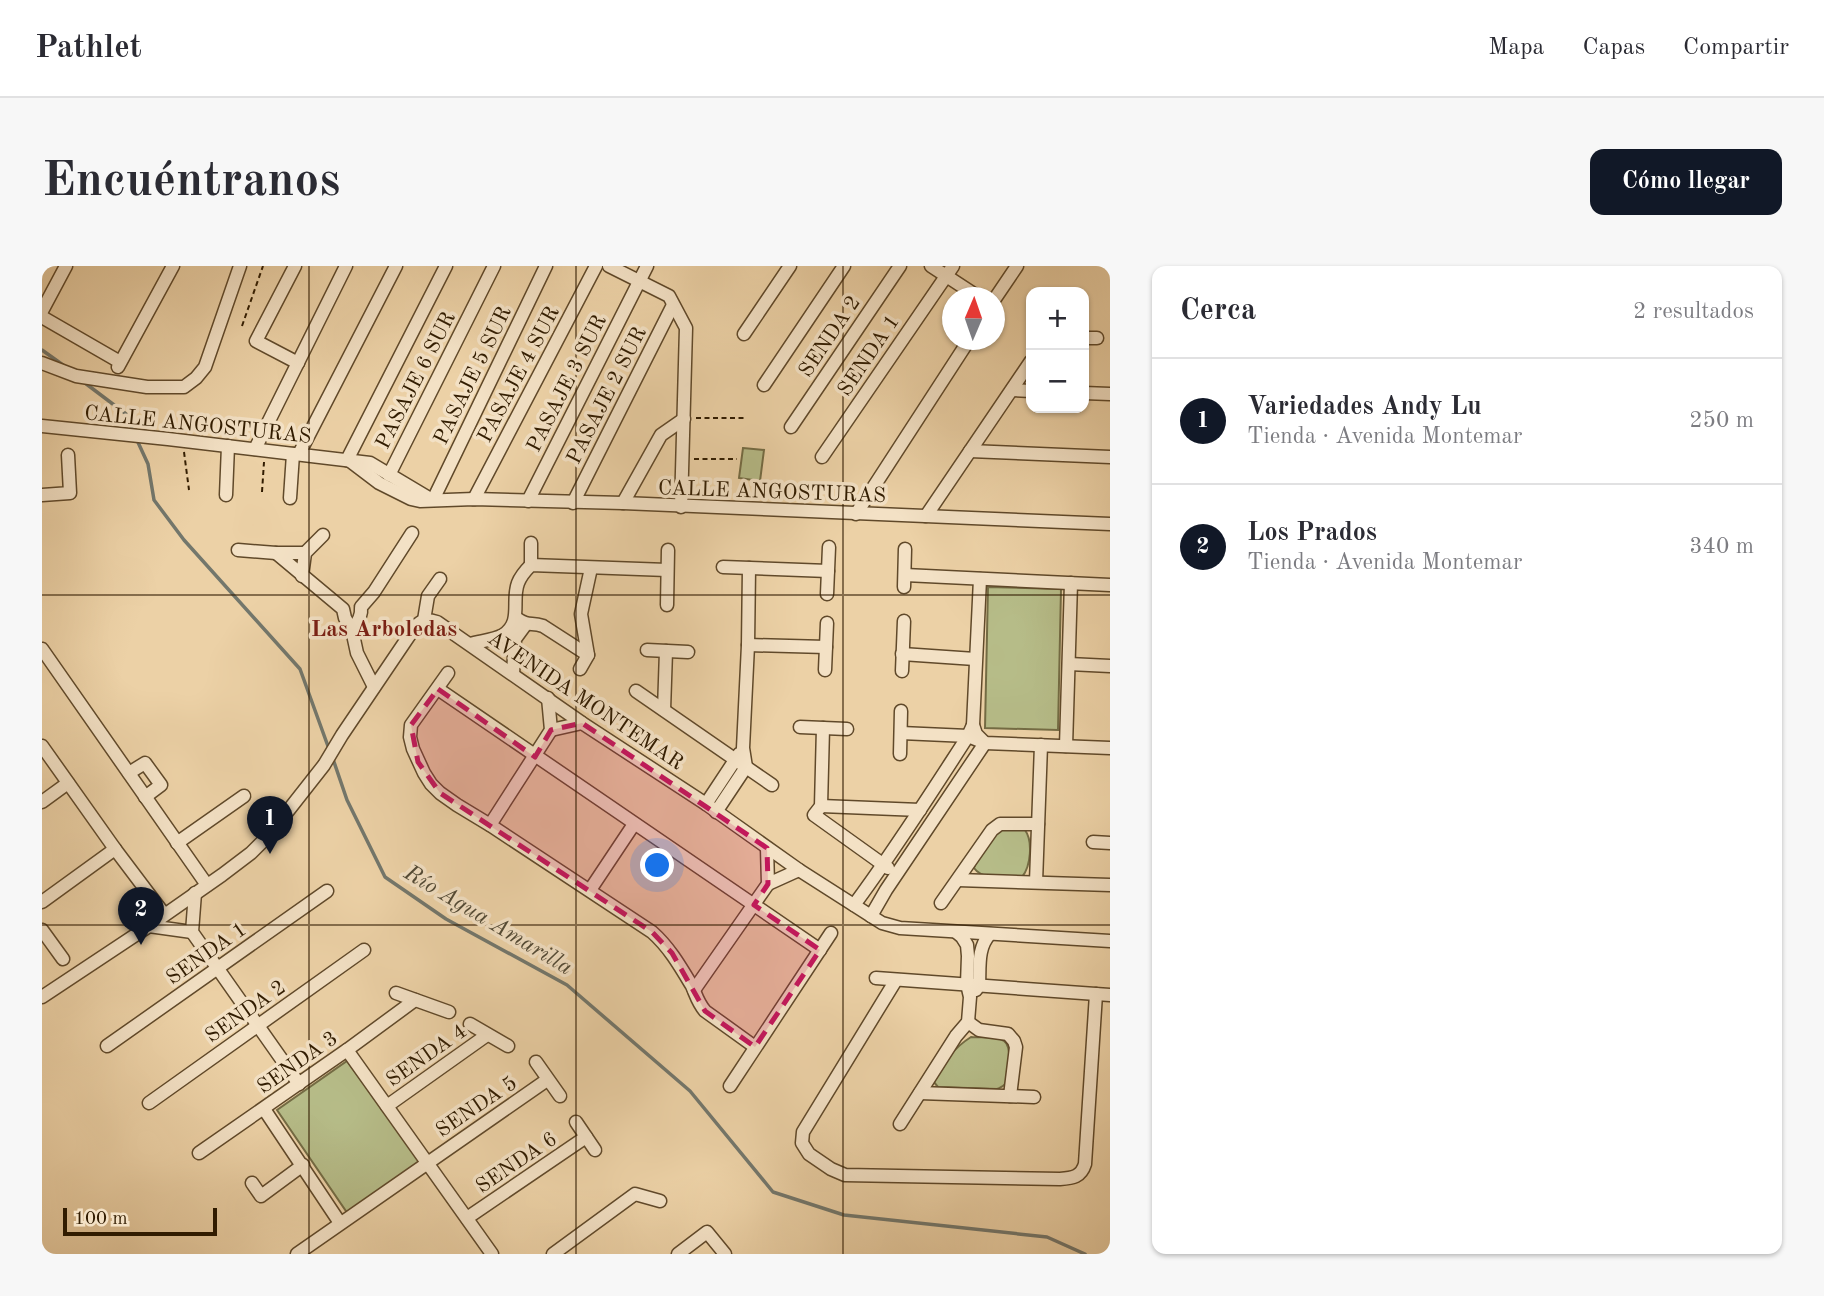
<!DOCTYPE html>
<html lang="es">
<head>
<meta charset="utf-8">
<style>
  body { margin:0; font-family:"Old Standard TT",serif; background:#f7f7f7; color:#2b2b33 }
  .controls { position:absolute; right:21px; top:21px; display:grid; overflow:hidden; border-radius:14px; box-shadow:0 2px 5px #0004 }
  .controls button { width:63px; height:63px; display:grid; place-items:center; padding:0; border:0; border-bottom:2px solid #e1e1e2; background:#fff; color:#2b2b33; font:35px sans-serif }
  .compass { position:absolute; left:900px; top:21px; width:63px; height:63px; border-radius:50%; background:#fff; box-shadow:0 2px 5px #0004; rotate:2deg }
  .scale { position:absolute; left:21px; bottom:18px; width:154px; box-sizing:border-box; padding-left:7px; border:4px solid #311c01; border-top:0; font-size:19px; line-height:24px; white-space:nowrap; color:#311c01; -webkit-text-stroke:5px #f3e1c5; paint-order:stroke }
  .you { position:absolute; left:616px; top:600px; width:24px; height:24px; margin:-18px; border:5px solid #fff; border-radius:50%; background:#1a73e8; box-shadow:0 0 0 10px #1a73e833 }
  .badge { display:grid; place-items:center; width:46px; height:46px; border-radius:50%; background:#111827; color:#fff; font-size:23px; font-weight:700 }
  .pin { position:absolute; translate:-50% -58px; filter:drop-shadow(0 2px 4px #0008) }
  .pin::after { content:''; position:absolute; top:37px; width:24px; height:21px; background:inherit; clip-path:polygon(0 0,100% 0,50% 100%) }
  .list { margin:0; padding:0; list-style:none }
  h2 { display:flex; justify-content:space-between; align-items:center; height:91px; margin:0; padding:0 28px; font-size:30px }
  h2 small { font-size:23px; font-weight:400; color:#7c7c81 }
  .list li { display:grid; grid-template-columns:46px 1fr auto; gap:21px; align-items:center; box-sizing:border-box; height:126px; padding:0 28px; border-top:2px solid #e1e1e2 }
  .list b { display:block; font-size:26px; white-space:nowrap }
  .list p { margin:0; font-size:23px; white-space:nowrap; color:#7c7c81 }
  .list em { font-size:23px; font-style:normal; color:#7c7c81 }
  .map { position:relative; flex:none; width:1068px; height:988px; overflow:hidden; border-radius:14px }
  header { display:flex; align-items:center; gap:42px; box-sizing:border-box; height:98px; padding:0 35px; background:#fff; border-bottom:2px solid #e1e1e2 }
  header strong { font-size:33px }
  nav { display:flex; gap:38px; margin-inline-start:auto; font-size:24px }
  .intro { display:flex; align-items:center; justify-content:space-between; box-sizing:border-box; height:168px; padding:0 42px }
  h1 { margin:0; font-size:49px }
  .button { padding:18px 32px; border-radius:14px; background:#111827; color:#fff; font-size:24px; font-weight:700 }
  main { display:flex; gap:42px; padding:0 42px }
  aside { flex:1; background:#fff; border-radius:14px; box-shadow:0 2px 5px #0004 }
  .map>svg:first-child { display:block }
  .green { fill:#b6bc88; stroke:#746c44; stroke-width:2 }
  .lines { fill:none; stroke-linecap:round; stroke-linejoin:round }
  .stream { stroke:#73776c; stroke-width:3.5 }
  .minor-casing { stroke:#60492a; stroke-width:15 }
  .path { stroke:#311c01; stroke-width:2; stroke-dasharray:5 3.5; stroke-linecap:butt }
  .minor { stroke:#f3e1c5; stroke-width:12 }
  .marked { fill:#c2185b; fill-opacity:0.2; stroke:#c2185b; stroke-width:5; stroke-dasharray:14 9; stroke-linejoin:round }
  .grid { fill:none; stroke:#311c01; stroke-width:2; stroke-opacity:0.55 }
  .labels { text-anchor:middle; stroke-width:7; stroke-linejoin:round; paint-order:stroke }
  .street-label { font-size:21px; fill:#311c01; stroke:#f3e1c5 }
  .neighbourhood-label { font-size:23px; font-weight:bold; fill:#7a1f14; stroke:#f3e1c5 }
  .water-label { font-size:23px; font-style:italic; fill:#524a36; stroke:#f3e1c5 }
</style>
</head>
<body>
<header>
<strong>Pathlet</strong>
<nav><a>Mapa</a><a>Capas</a><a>Compartir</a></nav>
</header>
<div class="intro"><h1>Encuéntranos</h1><a class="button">Cómo llegar</a></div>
<main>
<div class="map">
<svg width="1068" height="988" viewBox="0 0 1068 988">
  <rect width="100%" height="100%" fill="#ecd1a6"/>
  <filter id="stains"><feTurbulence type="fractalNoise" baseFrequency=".00286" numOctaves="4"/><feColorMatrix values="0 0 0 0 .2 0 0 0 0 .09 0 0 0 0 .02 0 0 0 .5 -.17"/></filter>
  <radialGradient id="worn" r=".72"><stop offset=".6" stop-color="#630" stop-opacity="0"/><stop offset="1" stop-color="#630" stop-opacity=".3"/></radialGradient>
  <g class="green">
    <polygon points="701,182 722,184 718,215 697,212"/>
    <polygon points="946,321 1019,323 1016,464 943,462"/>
    <path d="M959,563L983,564C991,575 989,600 980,611C965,610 941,615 932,602C936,589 948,569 959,563Z"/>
    <path d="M929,771C938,772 955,769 962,775C970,780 968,809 964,817C961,821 960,821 955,823L896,821L891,815C899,798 913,781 929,771Z"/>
    <polygon points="305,795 380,897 306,948 235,844"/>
  </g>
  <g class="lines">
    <g class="stream">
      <polyline points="0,84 21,99"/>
      <polyline points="43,117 84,148 91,165"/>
      <polyline points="94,172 106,198 112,234 142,274 258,403 287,483"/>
      <polyline points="291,493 305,534 343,611 404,653 525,719 648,825 731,926 802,949 1005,971 1043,988"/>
    </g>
    <g class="minor-casing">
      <g id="minor">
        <polyline points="253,0 214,75 256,97"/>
        <polyline points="567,0 627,30 644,62 639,241"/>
        <polyline points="889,0 938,32"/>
        <polyline points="952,34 975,0"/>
        <polyline points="0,45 24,0"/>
        <polyline points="0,51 78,96"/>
        <polyline points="702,68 748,0"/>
        <polyline points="1042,72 1055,72"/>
        <polyline points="0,97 34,110 105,121 142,121 154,112 163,101 198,0"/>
        <polyline points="76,101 131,0"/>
        <polyline points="722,119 802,0"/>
        <polyline points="970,124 989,125"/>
        <polyline points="1042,127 1068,128"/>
        <polyline points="0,160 126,173 328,197 390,234"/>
        <polyline points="749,161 858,0"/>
        <polyline points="213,183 304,0"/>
        <polyline points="928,185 1068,191"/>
        <polyline points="257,188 354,0"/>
        <polyline points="780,191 911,0"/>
        <polyline points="305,194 404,0"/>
        <polyline points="308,195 337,217 369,233 378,235 432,233 581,237 1068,258"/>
        <polyline points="347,209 452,0"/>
        <polyline points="0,229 28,227 26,189"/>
        <polyline points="184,229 186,180"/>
        <polyline points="248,232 251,188"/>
        <polyline points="432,233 554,0"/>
        <polyline points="391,234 504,0"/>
        <polyline points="486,235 605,0"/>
        <polyline points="531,237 631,39"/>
        <polyline points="581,237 619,169 642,153"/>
        <polyline points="814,248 927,74"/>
        <polyline points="884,250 989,95"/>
        <polyline points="489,277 489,299"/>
        <polyline points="196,284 234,287 263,287"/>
        <polyline points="234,287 301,343 303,352 310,364 315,387 332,421"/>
        <polyline points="681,301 786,305"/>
        <polyline points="863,309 1068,319"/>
        <polyline points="260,310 263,287 281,269"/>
        <polyline points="862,321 863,283"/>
        <polyline points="785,328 787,281"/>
        <polyline points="625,339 626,284"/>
        <path d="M474,352C487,361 488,356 501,360L546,389"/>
        <polyline points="382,354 386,330 398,313"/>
        <path d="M310,364C315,358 320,349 319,341L332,326L370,267"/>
        <path d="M428,378C438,375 452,374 461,369C481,356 469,335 476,317C479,309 484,304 489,299L625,304"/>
        <polyline points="706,379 784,381"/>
        <polyline points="0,383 165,619"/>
        <polyline points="605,384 646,386"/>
        <polyline points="860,388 933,393"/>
        <polyline points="1027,398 1068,400"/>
        <polyline points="538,403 546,389 539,348 549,302"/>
        <polyline points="783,404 785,357"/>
        <polyline points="860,405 862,355"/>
        <path d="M406,407L369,459L368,471L371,483L382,507L389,518L398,527L415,539L448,559L610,666C627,681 638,700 650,720C654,729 656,737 663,745L713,781"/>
        <polyline points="471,408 473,373 484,358"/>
        <polyline points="396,423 778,684"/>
        <polyline points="594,425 730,519"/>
        <polyline points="622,444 624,385"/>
        <polyline points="758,461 805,463"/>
        <polyline points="781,462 779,540 772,549 846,602"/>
        <polyline points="509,464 540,457"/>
        <polyline points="859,467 926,470 943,477 1068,482"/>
        <polyline points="0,480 73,583 122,648"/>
        <polyline points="1024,480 1029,317"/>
        <polyline points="858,488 859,445"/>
        <polyline points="87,507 103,497 119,519 103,531"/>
        <polyline points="0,536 26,517"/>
        <polyline points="664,538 697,488"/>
        <polyline points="779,540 878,544"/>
        <polyline points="674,546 704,501 701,482 706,379 707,302"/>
        <polyline points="448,559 509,464 506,432"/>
        <polyline points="1051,576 1068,577"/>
        <polyline points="135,577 202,530"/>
        <polyline points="916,614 1068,619"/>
        <polyline points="994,616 999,479"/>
        <polyline points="726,618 757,604"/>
        <polyline points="548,624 592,558"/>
        <polyline points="153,627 150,666 257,818"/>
        <polyline points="0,636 73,583"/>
        <polyline points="899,637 950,564 958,558 996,558"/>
        <path d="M812,639C853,584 889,527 926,470L931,459"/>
        <polyline points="829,650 844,624 943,477 934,468 931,459 938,313"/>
        <polyline points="107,660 150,666"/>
        <polyline points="0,664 21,693"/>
        <polyline points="834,712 1068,729"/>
        <path d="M854,714L761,866L760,877L767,888L789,903L803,909L1018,913C1031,912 1039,911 1043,898L1054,728"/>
        <polyline points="652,724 726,618 725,582"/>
        <path d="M934,724L937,719C938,701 935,682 948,668"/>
        <polyline points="354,727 407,746"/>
        <path d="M0,731L107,660L180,609L209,587L227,569L282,499L300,469L373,361C380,353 386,353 395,356L540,457L664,538L757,604L829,650L840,657L858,662L1068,675"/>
        <polyline points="926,756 937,764 966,768 972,775 974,781 968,830"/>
        <polyline points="428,758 466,780"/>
        <polyline points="65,780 285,625"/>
        <polyline points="305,784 450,988"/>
        <polyline points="494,796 518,830"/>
        <polyline points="688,820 789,667"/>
        <polyline points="878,827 992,831"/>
        <polyline points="107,837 322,684"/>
        <polyline points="345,840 445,769"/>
        <polyline points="222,843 298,957"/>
        <polyline points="534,856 553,884"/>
        <polyline points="858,858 914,770 926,756 928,731 925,718 926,690 925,679 920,671 914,666"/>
        <polyline points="157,887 305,784 373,734"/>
        <polyline points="210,917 219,930 261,899"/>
        <polyline points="425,952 544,871"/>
        <polyline points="255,988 505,814"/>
        <polyline points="511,988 593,928 618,935"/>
        <polyline points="636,988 665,966 683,988"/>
      </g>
    </g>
    <g class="path">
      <polyline points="200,60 221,0"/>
      <polyline points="654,152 704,152"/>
      <polyline points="142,186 147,224"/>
      <polyline points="652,193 695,193"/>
      <polyline points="220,226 222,196"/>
    </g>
    <use href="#minor" class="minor"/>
  </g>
  <path class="marked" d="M396,423L493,491L509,464L540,457L725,582L726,618L712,639L778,684L713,781L663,745L630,687L610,666L398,527L376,496L369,459Z"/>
  <path class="grid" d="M267,0V988M534,0V988M801,0V988M0,329H1068M0,659H1068"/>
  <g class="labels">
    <g class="street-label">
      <text transform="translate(787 70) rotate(-56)" y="7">SENDA 2</text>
      <text transform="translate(826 89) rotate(-56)" y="7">SENDA 1</text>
      <text transform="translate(476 108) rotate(-62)" y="7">PASAJE 4 SUR</text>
      <text transform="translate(430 109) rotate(-64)" y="7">PASAJE 5 SUR</text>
      <text transform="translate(373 114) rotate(-63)" y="7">PASAJE 6 SUR</text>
      <text transform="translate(524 117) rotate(-63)" y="7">PASAJE 3 SUR</text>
      <text transform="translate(564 129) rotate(-63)" y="7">PASAJE 2 SUR</text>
      <text transform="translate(156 158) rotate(6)" y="7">CALLE ANGOSTURAS</text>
      <text transform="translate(730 225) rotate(2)" y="7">CALLE ANGOSTURAS</text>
      <text transform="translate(544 434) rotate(34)" y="7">AVENIDA MONTEMAR</text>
      <text transform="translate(164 687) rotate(-35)" y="7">SENDA 1</text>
      <text transform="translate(203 745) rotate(-35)" y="7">SENDA 2</text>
      <text transform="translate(384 789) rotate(-35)" y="7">SENDA 4</text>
      <text transform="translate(255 796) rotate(-35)" y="7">SENDA 3</text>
      <text transform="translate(434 840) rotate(-34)" y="7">SENDA 5</text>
      <text transform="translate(474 896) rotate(-34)" y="7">SENDA 6</text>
    </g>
    <g class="neighbourhood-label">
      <text x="342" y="370">Las Arboledas</text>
    </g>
    <g class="water-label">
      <text transform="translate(447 653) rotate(31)" y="8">Río Agua Amarilla</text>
    </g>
  </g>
  <rect width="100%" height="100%" filter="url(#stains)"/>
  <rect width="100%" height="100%" fill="url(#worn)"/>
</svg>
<div class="controls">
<button>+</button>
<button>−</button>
</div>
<svg class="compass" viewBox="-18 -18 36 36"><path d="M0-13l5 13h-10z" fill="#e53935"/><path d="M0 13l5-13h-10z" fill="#7c7c81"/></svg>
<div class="scale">100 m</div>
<div class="you"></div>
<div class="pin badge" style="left:228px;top:588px">1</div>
<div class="pin badge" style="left:99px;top:679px">2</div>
</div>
<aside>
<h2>Cerca<small>2 resultados</small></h2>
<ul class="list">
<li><span class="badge">1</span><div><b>Variedades Andy Lu</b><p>Tienda · Avenida Montemar</p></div><em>250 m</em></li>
<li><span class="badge">2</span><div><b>Los Prados</b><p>Tienda · Avenida Montemar</p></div><em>340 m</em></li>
</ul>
</aside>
</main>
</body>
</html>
